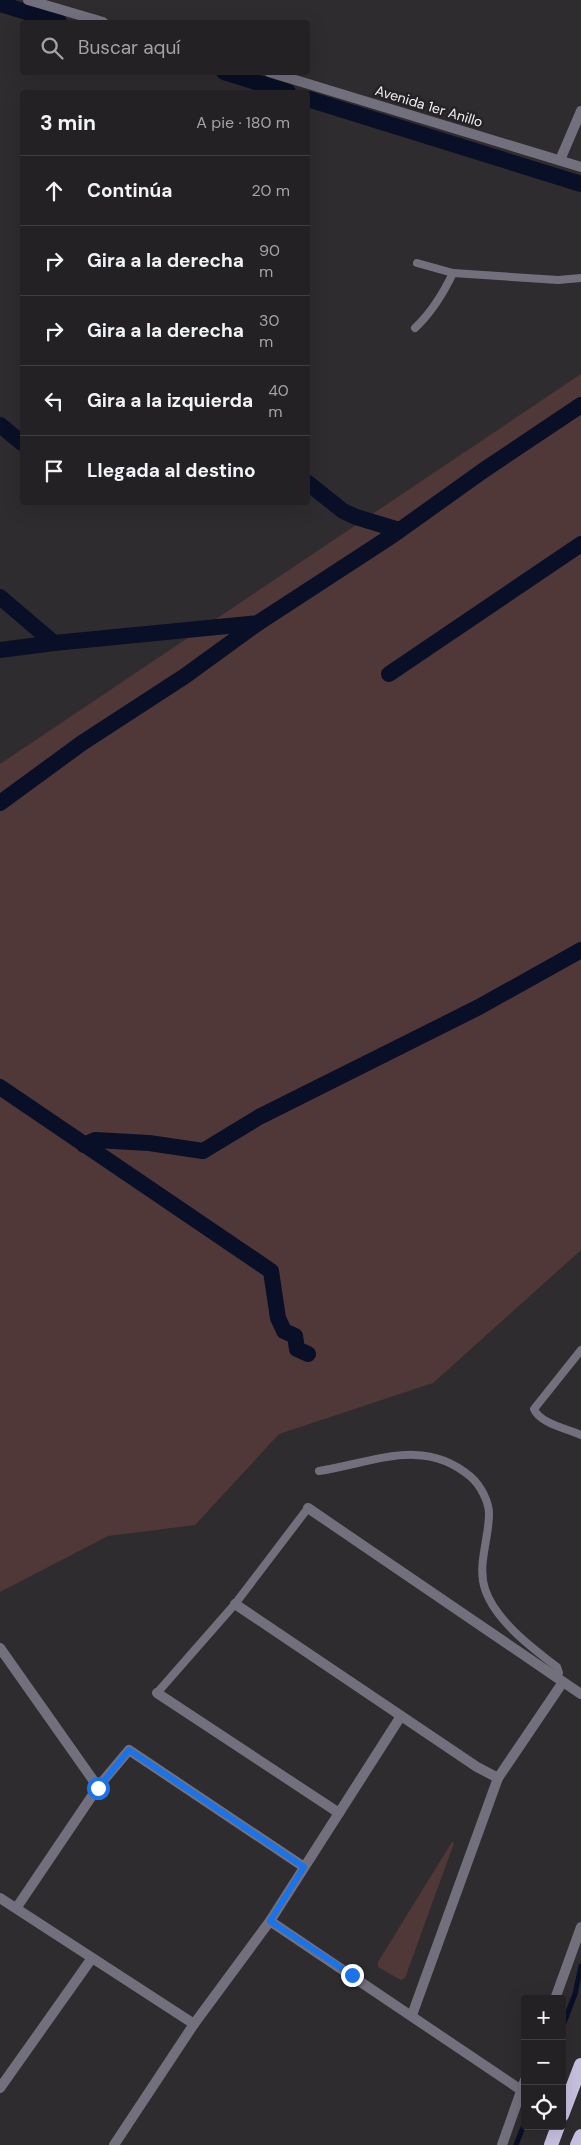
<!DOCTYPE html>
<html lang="es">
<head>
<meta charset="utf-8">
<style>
  body { margin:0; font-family:"DM Sans",sans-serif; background:#2f2e30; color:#f1f3f6 }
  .controls { position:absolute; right:15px; bottom:15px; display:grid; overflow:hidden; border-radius:5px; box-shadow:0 5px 20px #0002 }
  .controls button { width:45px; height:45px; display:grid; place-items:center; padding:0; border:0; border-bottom:1px solid #403e41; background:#232123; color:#f1f3f6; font:25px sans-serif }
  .stop { position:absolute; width:15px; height:15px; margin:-11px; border:4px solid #1a73e8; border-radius:50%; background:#fff }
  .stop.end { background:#1a73e8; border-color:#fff; box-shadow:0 1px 5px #0008 }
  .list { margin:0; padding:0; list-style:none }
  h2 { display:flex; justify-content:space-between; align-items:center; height:65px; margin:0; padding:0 20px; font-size:21px }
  h2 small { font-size:16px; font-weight:400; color:#a3a3a6 }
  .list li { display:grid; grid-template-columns:32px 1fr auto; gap:15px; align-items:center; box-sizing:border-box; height:70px; padding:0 20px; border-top:1px solid #403e41 }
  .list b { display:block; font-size:19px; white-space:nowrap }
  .list em { font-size:16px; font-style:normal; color:#a3a3a6 }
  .icon { flex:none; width:28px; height:28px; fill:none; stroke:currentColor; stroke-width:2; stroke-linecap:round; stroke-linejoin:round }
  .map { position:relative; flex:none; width:581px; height:2145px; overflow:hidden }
  .search { position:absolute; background:#232123; box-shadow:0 5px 20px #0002; left:20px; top:20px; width:290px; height:55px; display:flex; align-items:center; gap:12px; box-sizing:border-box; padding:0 18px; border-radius:5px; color:#a3a3a6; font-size:19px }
  .panel { position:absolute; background:#232123; box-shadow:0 5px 20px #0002; left:20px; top:90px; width:290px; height:415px; border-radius:5px }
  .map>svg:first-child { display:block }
  .green { fill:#513838 }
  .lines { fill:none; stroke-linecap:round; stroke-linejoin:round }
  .stream { stroke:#090f26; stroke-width:5 }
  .canal { stroke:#090f26; stroke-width:16 }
  .service { stroke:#73707e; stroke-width:8 }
  .minor { stroke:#73707e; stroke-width:10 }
  .tertiary { stroke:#73707e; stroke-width:10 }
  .trunk { stroke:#c8c0e0; stroke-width:14 }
  .route { stroke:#1a73e8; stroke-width:6 }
  .labels { text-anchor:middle; stroke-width:5; stroke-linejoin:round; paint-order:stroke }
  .street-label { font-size:14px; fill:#f1eff1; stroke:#252225 }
</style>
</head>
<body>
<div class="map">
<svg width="581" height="2145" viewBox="0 0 581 2145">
  <rect width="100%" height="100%" fill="#2f2c2f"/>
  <g class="green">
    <polygon points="581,374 581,1250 433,1383 279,1434 195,1525 108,1536 0,1592 0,764"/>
    <polygon points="452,1842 454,1843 405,1978 401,1980 378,1967 378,1962"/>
  </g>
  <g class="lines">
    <g class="stream">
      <polyline points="562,2028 575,1994 581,1966"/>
      <polyline points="516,2145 525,2122"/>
    </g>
    <g class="canal">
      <polyline points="0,4 59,22"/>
      <polyline points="224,72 288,92"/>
      <polyline points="308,99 581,184"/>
      <polyline points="0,425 22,443"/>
      <polyline points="308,483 343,511 356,517 399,530"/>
      <polyline points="0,597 54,643 258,623 393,535 484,470 581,405"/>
      <polyline points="0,650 54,643"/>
      <polyline points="389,674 581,544"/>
      <polyline points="0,803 82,743 185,676 258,623"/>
      <polyline points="0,1087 271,1271 278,1318 284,1331 295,1336 297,1349 308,1354"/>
      <polyline points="84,1145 95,1140 149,1143 203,1151 259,1117 479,1007 581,950"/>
    </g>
    <g class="service">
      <polyline points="417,263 453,273 558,280 581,278"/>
      <path d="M415,328C432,312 443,294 453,273"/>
      <path d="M581,1350L534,1409C539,1423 568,1429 581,1435"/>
      <path d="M319,1471C372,1463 424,1436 471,1477C480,1485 489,1501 489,1514C489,1539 477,1565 485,1589C495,1620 532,1648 557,1667L559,1673L556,1678"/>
      <polyline points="157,1693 235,1604 308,1508"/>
    </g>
    <g class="minor">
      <polyline points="560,160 581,111"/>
      <polyline points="308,1508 581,1694"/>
      <polyline points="235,1604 477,1767 498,1778"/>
      <polyline points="0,1648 98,1787"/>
      <polyline points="157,1693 339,1813"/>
      <polyline points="0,1898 194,2024"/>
      <polyline points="17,1907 98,1787 129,1750 304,1867"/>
      <polyline points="270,1921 521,2090"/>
      <polyline points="555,1999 581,1927"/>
      <polyline points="412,2015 498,1778 563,1682"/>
      <polyline points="0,2088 92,1958"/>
      <polyline points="114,2145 194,2024 270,1921 401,1716"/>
      <polyline points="502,2145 525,2080"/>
    </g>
    <g class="tertiary">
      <polyline points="28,0 103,22"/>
      <polyline points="269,72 581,167"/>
    </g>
    <g class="trunk">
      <polyline points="562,2115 581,2065"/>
      <polyline points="551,2145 558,2126"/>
      <polyline points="577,2145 581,2136"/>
    </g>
  </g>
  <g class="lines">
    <polyline class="route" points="98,1788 129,1750 304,1867 270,1921 352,1975"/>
  </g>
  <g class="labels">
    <g class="street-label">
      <text transform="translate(429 106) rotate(17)" y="5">Avenida 1er Anillo</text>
    </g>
  </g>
</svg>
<div class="controls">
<button>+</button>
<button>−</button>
<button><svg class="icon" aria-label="locate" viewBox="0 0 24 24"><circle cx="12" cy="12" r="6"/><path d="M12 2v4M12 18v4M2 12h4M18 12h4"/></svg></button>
</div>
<div class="stop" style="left:98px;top:1788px"></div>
<div class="stop end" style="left:352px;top:1975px"></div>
<div class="search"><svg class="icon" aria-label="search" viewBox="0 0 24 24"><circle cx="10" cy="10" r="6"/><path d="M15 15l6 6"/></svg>Buscar aquí</div>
<section class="panel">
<h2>3 min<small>A pie · 180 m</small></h2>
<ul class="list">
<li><svg class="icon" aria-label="ahead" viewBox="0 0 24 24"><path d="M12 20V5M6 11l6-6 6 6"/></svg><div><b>Continúa</b></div><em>20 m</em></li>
<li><svg class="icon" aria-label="right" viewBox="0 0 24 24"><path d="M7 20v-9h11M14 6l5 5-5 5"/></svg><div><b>Gira a la derecha</b></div><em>90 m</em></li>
<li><svg class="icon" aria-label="right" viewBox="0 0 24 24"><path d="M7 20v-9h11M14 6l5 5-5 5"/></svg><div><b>Gira a la derecha</b></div><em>30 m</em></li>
<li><svg class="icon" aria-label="left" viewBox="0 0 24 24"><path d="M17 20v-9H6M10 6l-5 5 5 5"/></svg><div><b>Gira a la izquierda</b></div><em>40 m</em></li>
<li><svg class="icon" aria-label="arrive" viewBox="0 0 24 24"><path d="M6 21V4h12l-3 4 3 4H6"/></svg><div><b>Llegada al destino</b></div></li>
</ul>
</section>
</div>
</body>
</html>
